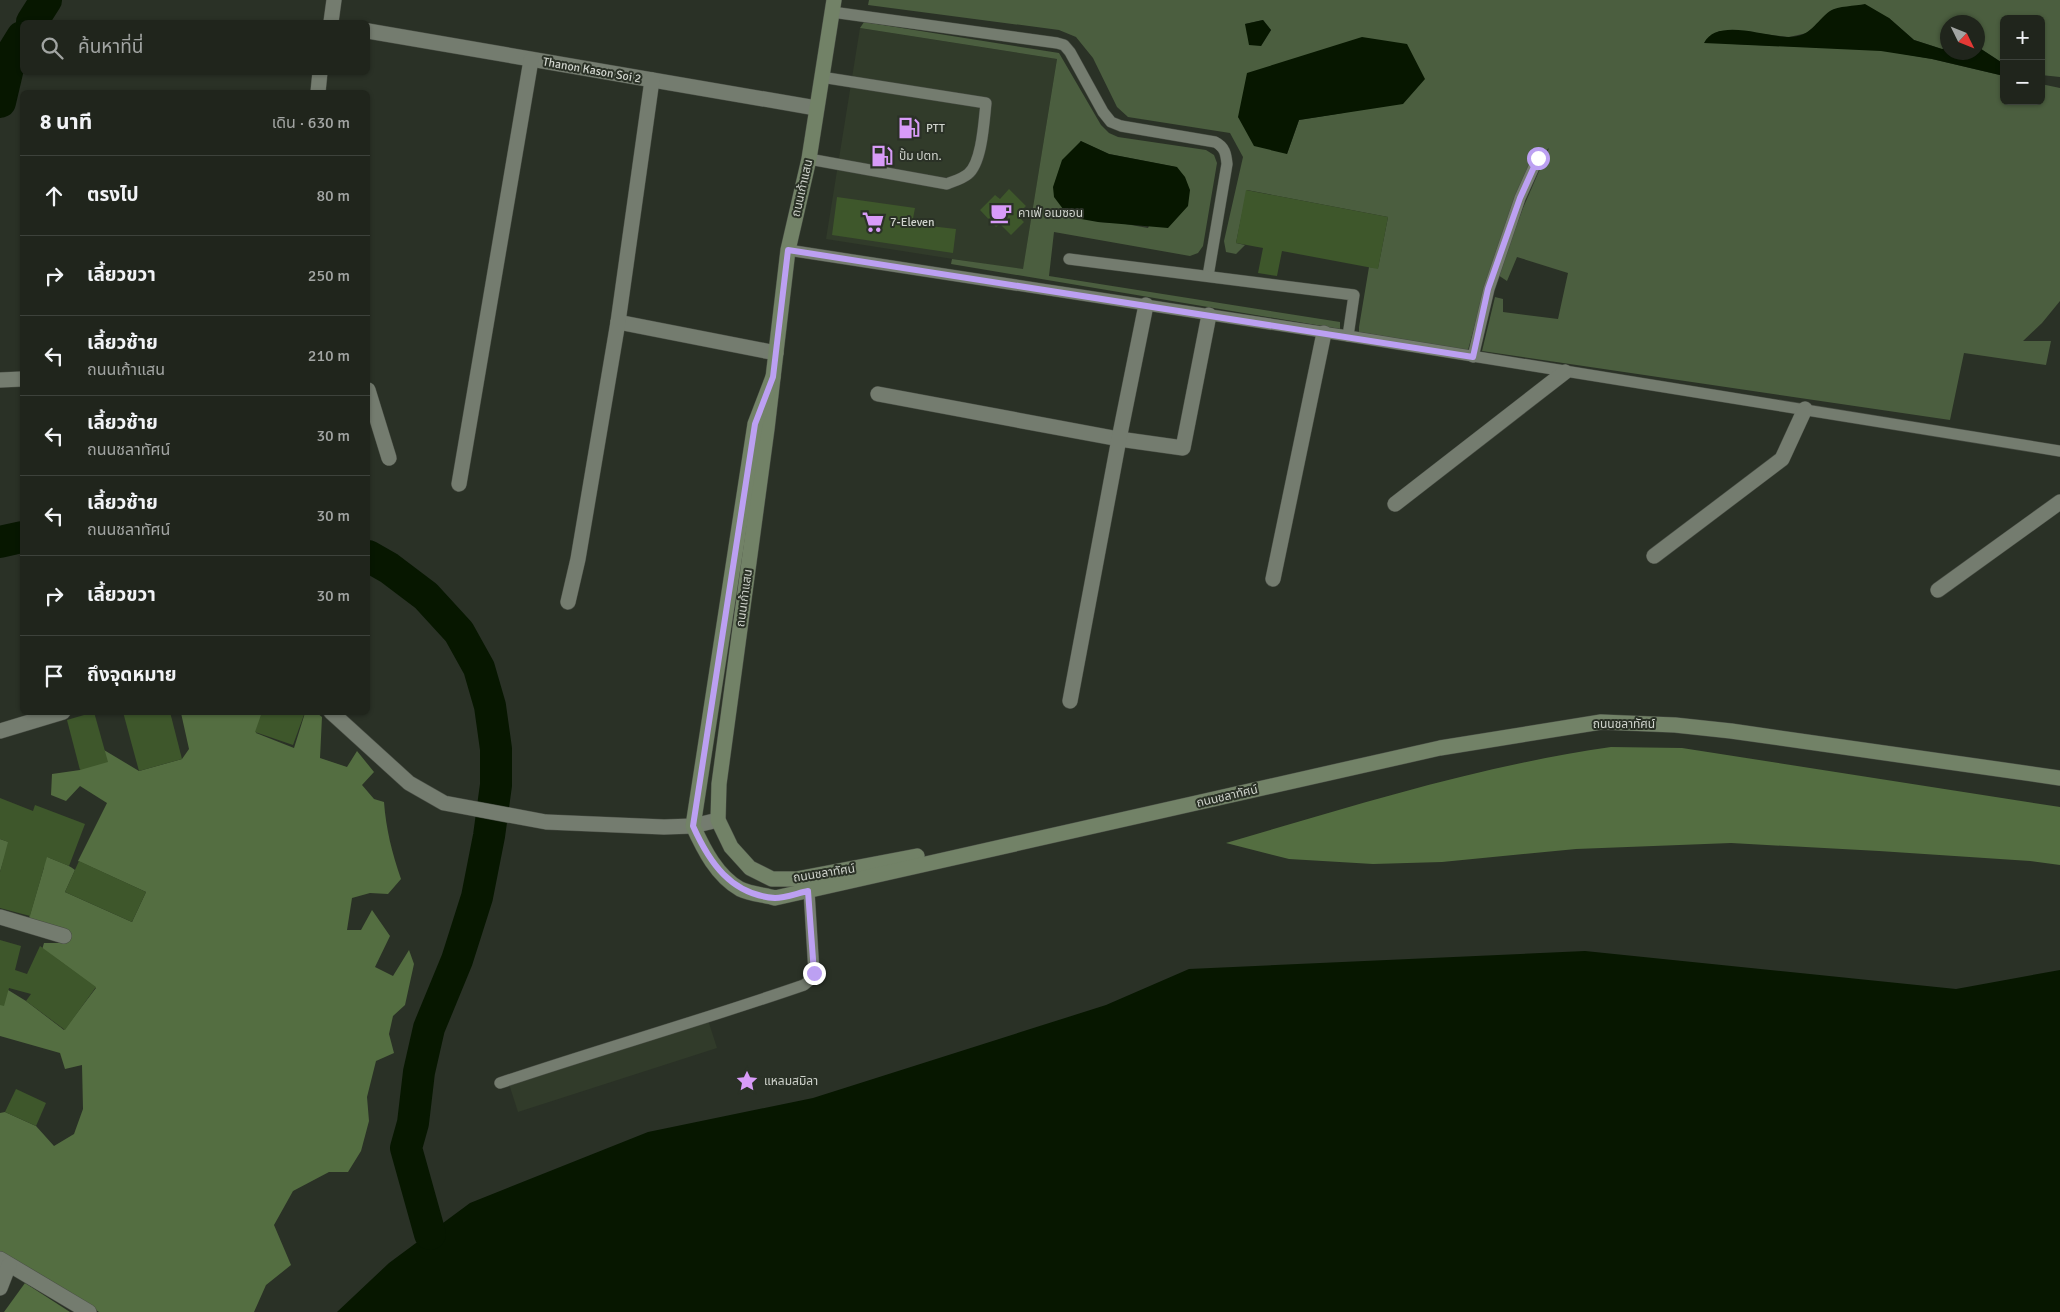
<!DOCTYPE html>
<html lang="th">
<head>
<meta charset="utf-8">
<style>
  body { margin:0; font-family:Signika,"Noto Sans Thai",sans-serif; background:#2d3129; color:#f1f3f6 }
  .controls { position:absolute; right:15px; top:15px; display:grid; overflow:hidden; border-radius:8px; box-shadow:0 1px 4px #0004 }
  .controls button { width:45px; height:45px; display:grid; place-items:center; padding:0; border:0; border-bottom:1px solid #3d423b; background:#20251c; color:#f1f3f6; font:25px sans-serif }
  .compass { position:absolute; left:1940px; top:15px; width:45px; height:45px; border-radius:50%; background:#20251c; box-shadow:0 1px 4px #0004; rotate:133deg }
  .stop { position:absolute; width:15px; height:15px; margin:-11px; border:4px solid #bca0f2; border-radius:50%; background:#fff }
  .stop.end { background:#bca0f2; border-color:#fff; box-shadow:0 1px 5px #0008 }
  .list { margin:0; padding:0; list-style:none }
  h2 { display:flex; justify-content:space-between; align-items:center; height:65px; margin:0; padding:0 20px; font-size:21px }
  h2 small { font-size:16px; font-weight:400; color:#a2a5a3 }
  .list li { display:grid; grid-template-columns:32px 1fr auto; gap:15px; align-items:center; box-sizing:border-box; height:80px; padding:0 20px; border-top:1px solid #3d423b }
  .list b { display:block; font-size:19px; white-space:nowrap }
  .list p { margin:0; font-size:16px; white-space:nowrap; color:#a2a5a3 }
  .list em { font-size:16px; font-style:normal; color:#a2a5a3 }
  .icon { flex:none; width:28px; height:28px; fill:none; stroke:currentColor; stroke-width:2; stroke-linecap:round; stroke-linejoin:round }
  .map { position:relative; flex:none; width:2060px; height:1312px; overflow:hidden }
  .search { position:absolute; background:#20251c; box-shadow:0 1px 4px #0004; left:20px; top:20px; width:350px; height:55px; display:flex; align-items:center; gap:12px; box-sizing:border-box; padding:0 18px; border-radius:8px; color:#a2a5a3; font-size:19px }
  .panel { position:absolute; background:#20251c; box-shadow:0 1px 4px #0004; left:20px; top:90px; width:350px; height:625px; border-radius:8px }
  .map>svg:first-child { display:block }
  .built { fill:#313b2a }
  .green { fill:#4b5e3f; fill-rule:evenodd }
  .forest { fill:#546e41 }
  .water { fill:#071700 }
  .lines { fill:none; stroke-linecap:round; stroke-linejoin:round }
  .river { stroke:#071700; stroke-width:32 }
  .building { fill:#3e572b }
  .service-casing { stroke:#484d44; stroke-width:12 }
  .minor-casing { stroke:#484d44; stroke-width:16 }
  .secondary-casing { stroke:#484d44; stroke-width:16 }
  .service { stroke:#747c6f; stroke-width:11 }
  .minor { stroke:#747c6f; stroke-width:15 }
  .secondary { stroke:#728267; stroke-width:15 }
  .route { stroke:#bca0f2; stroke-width:6 }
  .labels { text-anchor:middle; stroke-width:4; stroke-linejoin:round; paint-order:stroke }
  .street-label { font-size:12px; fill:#d0d4cd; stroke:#2a3126 }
  .poi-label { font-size:12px; fill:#d0d4cd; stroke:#2a3126; text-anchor:start }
</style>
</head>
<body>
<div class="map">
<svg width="2060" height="1312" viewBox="0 0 2060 1312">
  <rect width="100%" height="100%" fill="#2a3126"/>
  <g class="built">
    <polygon points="860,28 1057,59 1023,270 826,239"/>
    <polygon points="708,1020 717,1048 518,1112 509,1084"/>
  </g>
  <g class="green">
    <path d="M869,0H2060V77L2041,75V19H2004V64L1978,47V22H1948L1947,48L1942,49L1914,40L1889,18L1832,10L1807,33L1789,37L1738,31H1718L1733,44L1881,50L1932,59L2004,76V101H2041V84L2060,88V301L2042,323L2023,341H2051L2046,365L1964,353L1950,420L1482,351L1495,297L1503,299V312L1558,319L1568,273L1517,257L1507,281L1498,275L1523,208L1549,148L1528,167L1487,280L1468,350L1359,332V327L1369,267L1378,268L1388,217L1247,190L1236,243L1245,245L1236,254L1226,252L1224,241L1243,157L1230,133L1128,117L1117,107L1093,58L1076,37L1059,30L868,5ZM1263,20L1271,30L1261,46L1245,24ZM1343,113L1299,120L1287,154L1238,117Z"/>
    <path d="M864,22L1059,53L1101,125L1109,133L1118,137L1206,150L1214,155L1217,163L1203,246L1198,253L1190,256L1054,232L1049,276L1340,322V329L951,264L952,259L1023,269L1057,59L860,28ZM1080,141L1109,154L1176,167L1148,228L1120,223L1098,222Z"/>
  </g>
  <g class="forest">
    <path d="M181,713H262L256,733L294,748L305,713H317L322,717L320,758L347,767L357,751L374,772L362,785L374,799L384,802C386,829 392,853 401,879L388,894L370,893L352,898L347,930H361L372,910L390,936L375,967L393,976L409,950L414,964L405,1005L393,1016L389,1034L394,1053L376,1061L367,1097L369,1121L361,1151L348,1172H329L293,1191L274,1225L291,1265L266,1285L254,1312H99L0,1252V1113L5,1112L36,1126L54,1146L74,1134L83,1109L82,1065L65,1069L60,1053L0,1036V985L26,1001L64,1030L96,988L57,959L37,967L44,943H65L69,931L29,918L44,867L5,856L0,872V839L42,853C52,861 65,862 75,870L65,892L132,922L146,892L78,861L107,803L80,786L66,801L51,795L52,774L80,770L104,750L139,771L182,759L189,749Z"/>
    <path d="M1611,747L1682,748L2060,807V865L2030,861L1879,851L1731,843L1576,849L1442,862L1373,864L1289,859L1226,843C1353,806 1479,766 1611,747Z"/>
    <polygon points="25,1283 70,1312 4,1312"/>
  </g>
  <g class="water">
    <path d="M1865,4L1889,18L1914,40L1942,49L1947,48L1948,52H1978V47L2004,64V76L1932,59L1881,51L1704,43C1717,17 1766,37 1789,37C1811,37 1815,22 1830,11C1838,6 1855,6 1865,4Z"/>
    <polygon points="1263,20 1271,30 1261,46 1249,45 1245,24"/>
    <polygon points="1362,37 1407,44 1425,79 1403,104 1299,120 1287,154 1254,146 1238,117 1247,73"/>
    <polygon points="1081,141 1109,154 1177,167 1185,177 1190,190 1188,206 1168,228 1098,222 1081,219 1066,213 1054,197 1053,187 1062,160"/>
    <polygon points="1585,951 1956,989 2060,970 2060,1312 337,1312 389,1263 470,1203 648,1132 813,1098 1106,1005 1189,969"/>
  </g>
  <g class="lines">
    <g class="river">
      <polyline points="32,22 46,0"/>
      <polyline points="0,102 11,55 22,37"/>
      <polyline points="0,542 22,537"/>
      <polyline points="368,556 389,568 426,596 459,632 479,668 490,706 496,749 496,785 489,836 477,897 457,960 429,1028 419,1072 413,1123 406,1148 430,1234"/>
    </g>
  </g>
  <g class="building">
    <polygon points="1009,189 1026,206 1017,215 1024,222 1011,235 1000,224 996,227 980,210 995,195 1000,199"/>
    <polygon points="1246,190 1388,217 1378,269 1282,251 1277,276 1258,273 1263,248 1236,243"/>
    <polygon points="837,197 915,208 912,224 956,229 953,253 832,235"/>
    <polygon points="94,712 108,762 80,770 67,720"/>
    <polygon points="123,712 170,712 182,759 139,771"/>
    <polygon points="262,712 305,712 293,745 255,732"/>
    <polygon points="0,798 33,811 35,805 85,824 69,866 47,857 30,916 0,908 0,872 8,842 0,839"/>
    <polygon points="79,861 146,892 132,922 65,892"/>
    <polygon points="0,940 21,946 15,970 27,974 40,946 96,987 65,1030 26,1001 31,994 9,988 4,1006 0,1005"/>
    <polygon points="16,1089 46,1103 36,1126 5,1112"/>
  </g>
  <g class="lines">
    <g class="service-casing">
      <g id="service">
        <path d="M832,12L1057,43L1064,45L1070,52L1103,112L1111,122L1121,126L1215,142C1225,147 1226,154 1227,164L1208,276"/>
        <path d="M809,159L947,184C954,181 962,179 968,174C982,163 984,121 986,103L821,77"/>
        <polyline points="788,250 1348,336 2060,451"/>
        <polyline points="1069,259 1354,295 1348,336"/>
        <polyline points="1473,357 1489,289 1520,198 1538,158"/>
        <path d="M500,1083C601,1049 703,1020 804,985L810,980L814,973L809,891"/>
      </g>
    </g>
    <g class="minor-casing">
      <g id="minor">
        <polyline points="331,22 334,0"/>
        <polyline points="368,31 816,108"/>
        <polyline points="318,92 320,72"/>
        <polyline points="618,322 776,353"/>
        <polyline points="0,380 22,379"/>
        <polyline points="368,390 389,458"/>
        <polyline points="878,394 1119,439 1183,448 1209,315"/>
        <polyline points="459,484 531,60"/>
        <polyline points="1395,504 1565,372"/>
        <polyline points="1654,556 1782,459 1805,409"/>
        <polyline points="1273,579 1324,333"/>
        <polyline points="1938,590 2060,502"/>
        <polyline points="568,602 578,559 618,322 652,80"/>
        <polyline points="1070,701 1119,439 1146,305"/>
        <polyline points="331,712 409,783 444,803 546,822 664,827 693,826 718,820"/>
        <polyline points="0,731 63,712"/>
        <polyline points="0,917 64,936"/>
        <polyline points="0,1259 89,1312"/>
        <polyline points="0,1288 9,1265"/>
      </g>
    </g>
    <g class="secondary-casing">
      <g id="secondary">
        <polyline points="834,0 809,159 788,250 767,429 719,784 718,820 731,847 750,868 772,879 796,879 917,856"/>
        <path d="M773,377L755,424L693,826C704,850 717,876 740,889C750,894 765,895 775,898L1440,748L1601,722L1675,725L1731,731L2060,778"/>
      </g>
    </g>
    <use href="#service" class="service"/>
    <use href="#minor" class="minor"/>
    <use href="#secondary" class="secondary"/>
  </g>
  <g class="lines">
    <path class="route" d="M814,973L808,891C798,893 785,898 775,898C731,895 709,862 693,826L755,424L773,377L788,250L1473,357L1488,289L1520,198L1538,158"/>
  </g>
  <defs>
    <g id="fuel-bare" transform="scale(1.725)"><path d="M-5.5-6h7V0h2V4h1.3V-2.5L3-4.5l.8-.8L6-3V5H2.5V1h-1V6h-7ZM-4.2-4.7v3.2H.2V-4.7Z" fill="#d89bf8" stroke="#2a3126" stroke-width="2.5" paint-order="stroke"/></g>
    <g id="cafe-bare" transform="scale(1.725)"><path d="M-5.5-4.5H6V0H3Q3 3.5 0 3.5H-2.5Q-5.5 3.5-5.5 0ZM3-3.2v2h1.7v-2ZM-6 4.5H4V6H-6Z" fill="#d89bf8" stroke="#2a3126" stroke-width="2.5" paint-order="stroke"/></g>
    <g id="supermarket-bare" transform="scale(1.725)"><path d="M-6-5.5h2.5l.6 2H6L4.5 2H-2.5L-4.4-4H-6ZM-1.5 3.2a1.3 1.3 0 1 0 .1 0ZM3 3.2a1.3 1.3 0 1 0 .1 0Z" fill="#d89bf8" stroke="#2a3126" stroke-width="2.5" paint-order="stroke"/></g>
    <g id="sight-bare" transform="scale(1.725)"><path d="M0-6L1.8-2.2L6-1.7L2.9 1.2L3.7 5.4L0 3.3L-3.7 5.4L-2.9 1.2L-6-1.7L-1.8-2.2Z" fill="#d89bf8" stroke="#2a3126" stroke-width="2.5" paint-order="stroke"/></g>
  </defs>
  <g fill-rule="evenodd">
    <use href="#fuel-bare" x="909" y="128"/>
    <use href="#fuel-bare" x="882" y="156"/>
    <use href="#cafe-bare" x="1001" y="213"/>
    <use href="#supermarket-bare" x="873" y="222"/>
    <use href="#sight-bare" x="747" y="1081"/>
  </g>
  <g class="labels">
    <g class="street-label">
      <text transform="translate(592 70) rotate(10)" y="4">Thanon Kason Soi 2</text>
      <text transform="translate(802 188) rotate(-77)" y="4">ถนนเก้าแสน</text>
      <text transform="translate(744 598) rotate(-82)" y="4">ถนนเก้าแสน</text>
      <text x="1624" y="728">ถนนชลาทัศน์</text>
      <text transform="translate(1227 796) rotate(-13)" y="4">ถนนชลาทัศน์</text>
      <text transform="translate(824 873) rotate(-9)" y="4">ถนนชลาทัศน์</text>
    </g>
    <g class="poi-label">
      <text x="926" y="132">PTT</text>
      <text x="899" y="160">ปั้ม ปตท.</text>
      <text x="1018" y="217">คาเฟ่ อเมซอน</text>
      <text x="890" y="226">7-Eleven</text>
      <text x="764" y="1085">แหลมสมิลา</text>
    </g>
  </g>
</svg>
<div class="controls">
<button>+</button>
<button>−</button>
</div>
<svg class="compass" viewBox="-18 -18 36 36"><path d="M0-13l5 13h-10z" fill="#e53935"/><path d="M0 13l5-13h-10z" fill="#a2a5a3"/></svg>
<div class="stop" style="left:1538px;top:158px"></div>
<div class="stop end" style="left:814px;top:973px"></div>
<div class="search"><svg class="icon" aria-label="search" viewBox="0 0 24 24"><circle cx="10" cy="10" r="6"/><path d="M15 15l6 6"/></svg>ค้นหาที่นี่</div>
<section class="panel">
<h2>8 นาที<small>เดิน · 630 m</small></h2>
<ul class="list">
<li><svg class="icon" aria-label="ahead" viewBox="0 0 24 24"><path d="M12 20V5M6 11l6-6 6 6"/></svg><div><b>ตรงไป</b></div><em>80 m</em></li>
<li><svg class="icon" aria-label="right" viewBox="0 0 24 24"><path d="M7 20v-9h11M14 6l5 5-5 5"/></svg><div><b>เลี้ยวขวา</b></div><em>250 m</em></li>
<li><svg class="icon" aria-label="left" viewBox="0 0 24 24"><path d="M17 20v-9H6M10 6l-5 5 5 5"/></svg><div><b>เลี้ยวซ้าย</b><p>ถนนเก้าแสน</p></div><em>210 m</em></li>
<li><svg class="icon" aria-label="left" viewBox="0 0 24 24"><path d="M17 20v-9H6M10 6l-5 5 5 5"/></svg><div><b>เลี้ยวซ้าย</b><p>ถนนชลาทัศน์</p></div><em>30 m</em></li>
<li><svg class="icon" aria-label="left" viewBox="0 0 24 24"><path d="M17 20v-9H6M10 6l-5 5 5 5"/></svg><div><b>เลี้ยวซ้าย</b><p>ถนนชลาทัศน์</p></div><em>30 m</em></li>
<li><svg class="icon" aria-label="right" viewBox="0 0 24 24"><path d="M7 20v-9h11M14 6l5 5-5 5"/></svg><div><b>เลี้ยวขวา</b></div><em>30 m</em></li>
<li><svg class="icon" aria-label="arrive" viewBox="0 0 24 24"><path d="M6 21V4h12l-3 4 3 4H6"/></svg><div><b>ถึงจุดหมาย</b></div></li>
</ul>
</section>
</div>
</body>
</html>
